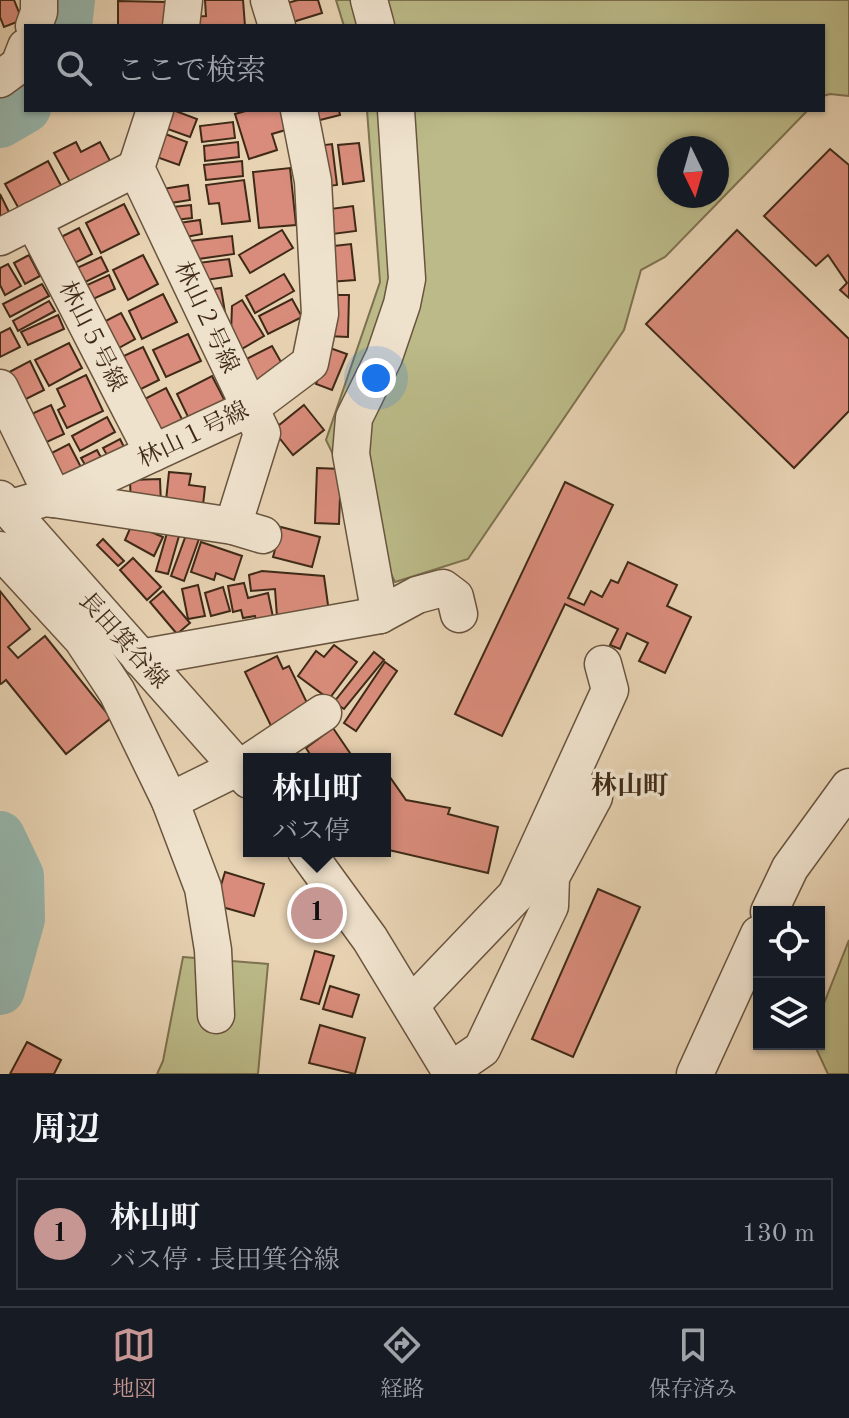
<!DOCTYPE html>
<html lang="ja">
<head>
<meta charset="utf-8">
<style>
  body { margin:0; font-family:"Old Standard TT","Noto Serif JP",serif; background:#20242c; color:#f1f3f6 }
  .controls { position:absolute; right:24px; bottom:24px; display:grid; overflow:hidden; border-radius:0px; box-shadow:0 2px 6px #0004 }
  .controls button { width:72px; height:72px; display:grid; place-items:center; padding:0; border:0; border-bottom:2px solid #363941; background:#171b24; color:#f1f3f6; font:40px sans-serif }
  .compass { position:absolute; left:657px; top:136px; width:72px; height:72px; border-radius:50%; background:#171b24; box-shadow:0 2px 6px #0004; rotate:175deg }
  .you { position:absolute; left:376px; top:378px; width:28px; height:28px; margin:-20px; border:6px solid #fff; border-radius:50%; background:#1a73e8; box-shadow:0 0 0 12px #1a73e833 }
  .badge { display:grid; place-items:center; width:52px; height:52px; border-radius:50%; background:#c59692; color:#111; font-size:26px; font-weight:700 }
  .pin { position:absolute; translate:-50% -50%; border:4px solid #fff; box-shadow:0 2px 8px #0006 }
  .popup { position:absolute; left:243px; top:753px; width:148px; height:104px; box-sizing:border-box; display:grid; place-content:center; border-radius:0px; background:#171b24; filter:drop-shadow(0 2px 6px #0005); font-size:26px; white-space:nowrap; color:#9ea1a6 }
  .popup b { font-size:30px; color:#f1f3f6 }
  .popup::after { content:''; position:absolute; left:50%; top:100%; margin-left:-16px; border:16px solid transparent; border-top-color:#171b24 }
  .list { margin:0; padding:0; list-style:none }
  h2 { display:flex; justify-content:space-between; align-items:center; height:104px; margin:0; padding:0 32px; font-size:34px }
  h2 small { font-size:26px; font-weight:400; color:#9ea1a6 }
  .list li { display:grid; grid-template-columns:52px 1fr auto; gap:24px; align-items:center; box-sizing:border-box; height:112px; margin:0 16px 16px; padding:0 16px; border:2px solid #363941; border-radius:0px }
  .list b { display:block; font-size:30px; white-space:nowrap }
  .list p { margin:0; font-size:26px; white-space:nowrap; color:#9ea1a6 }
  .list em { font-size:26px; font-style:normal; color:#9ea1a6 }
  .icon { flex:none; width:44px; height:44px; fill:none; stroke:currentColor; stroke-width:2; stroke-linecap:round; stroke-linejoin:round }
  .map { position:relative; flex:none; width:849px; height:1074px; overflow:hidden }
  .search { position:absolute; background:#171b24; box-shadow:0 2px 6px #0004; left:24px; right:24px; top:24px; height:88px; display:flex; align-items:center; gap:20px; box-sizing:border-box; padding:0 28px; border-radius:0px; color:#9ea1a6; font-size:30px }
  .sheet { height:232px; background:#171b24 }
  nav { display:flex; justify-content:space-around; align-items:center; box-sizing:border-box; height:112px; border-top:2px solid #363941; background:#171b24; font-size:22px; color:#9ea1a6 }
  nav a { display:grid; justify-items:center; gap:4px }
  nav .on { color:#c59692 }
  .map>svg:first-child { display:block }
  .green { fill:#bbba88; stroke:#7d7250; stroke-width:2; fill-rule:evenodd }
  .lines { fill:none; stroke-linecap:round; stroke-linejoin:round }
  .river { stroke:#97b7ae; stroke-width:50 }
  .building { fill:#d98c7b; stroke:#3f2a17; stroke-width:2 }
  .minor-casing { stroke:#69543e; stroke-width:39 }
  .minor { stroke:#efe2cd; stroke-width:36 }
  .labels { text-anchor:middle; stroke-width:7; stroke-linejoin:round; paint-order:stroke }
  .street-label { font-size:24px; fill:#3f2a17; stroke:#efe2cd }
  .neighbourhood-label { font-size:26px; font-weight:bold; fill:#3f2a17; stroke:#efe2cd }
</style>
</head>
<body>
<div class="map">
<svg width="849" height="1074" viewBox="0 0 849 1074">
  <rect width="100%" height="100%" fill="#e7d2b2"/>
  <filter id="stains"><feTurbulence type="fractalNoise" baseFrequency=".0025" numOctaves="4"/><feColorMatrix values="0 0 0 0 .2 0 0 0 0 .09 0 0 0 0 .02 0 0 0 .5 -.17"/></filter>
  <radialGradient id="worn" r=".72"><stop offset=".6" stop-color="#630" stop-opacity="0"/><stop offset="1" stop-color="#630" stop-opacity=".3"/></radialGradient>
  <g class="green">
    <polygon points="336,0 849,0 849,96 830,94 823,96 823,26 344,26"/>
    <path d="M367,110H808L665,257L641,270L624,330L468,559L395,582L326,440L380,282ZM669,148H717V196H669Z"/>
    <polygon points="849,940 849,1074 828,1074 814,1044 819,1044 819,1016"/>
    <polygon points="183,957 268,964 258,1074 157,1074 163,1061"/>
  </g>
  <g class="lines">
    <g class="river">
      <polyline points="67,26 70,0"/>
      <polyline points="0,123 26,108"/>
      <polyline points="0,836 19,876 20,919 0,990"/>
    </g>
  </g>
  <g class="building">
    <polygon points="0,0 14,0 22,20 4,27 0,17"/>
    <polygon points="205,0 243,0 245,26 190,26 189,17 206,16"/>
    <polygon points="298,0 318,0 322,13 283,25 277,6"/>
    <polygon points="118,1 165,2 165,26 118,25"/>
    <polygon points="165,110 173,110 197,119 190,137 159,126"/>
    <polygon points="249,110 282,110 289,129 272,134 277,150 249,159 235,114"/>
    <polygon points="309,110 339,110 340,115 312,122"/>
    <polygon points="233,122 235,138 202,142 200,126"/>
    <polygon points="160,132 187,142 179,165 151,155"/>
    <polygon points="76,142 81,152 100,142 115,170 75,191 54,153"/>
    <polygon points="238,142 239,157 205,161 204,146"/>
    <polygon points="359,143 364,181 343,184 338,145"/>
    <polygon points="332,144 337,185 321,187 317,146"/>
    <polygon points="830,149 849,165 849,298 840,290 847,283 828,255 816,266 764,216"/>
    <polygon points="48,161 65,193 23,216 5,184"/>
    <polygon points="242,161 243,176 206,180 204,165"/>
    <polygon points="290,168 296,225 259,228 253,172"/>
    <polygon points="244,180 250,221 222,224 219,203 209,204 206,185"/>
    <polygon points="188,185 190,200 158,205 156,190"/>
    <polygon points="0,194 13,220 0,226"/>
    <polygon points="124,204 139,234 101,253 86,223"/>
    <polygon points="191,205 192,218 165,221 163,208"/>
    <polygon points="353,206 356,231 325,235 322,210"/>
    <polygon points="200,220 202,234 175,239 172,224"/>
    <polygon points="79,228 92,254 65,268 51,242"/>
    <polygon points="282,230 293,248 250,273 239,255"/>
    <polygon points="737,230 849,339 849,411 794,468 646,324"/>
    <polygon points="232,236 234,254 184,261 182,242"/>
    <polygon points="351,244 355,280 329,282 325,247"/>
    <polygon points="29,255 40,276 25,284 14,263"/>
    <polygon points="143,255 158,284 128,300 113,270"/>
    <polygon points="101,257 108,271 73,288 66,273"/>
    <polygon points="229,259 232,276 192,282 190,264"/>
    <polygon points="8,264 21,286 5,295 0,285 0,268"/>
    <polygon points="284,274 294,291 255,313 246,296"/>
    <polygon points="109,275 115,289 80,305 74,291"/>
    <polygon points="42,284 49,296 10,317 3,304"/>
    <polygon points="221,288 227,325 208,290"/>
    <polygon points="163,294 177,322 142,339 129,311"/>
    <polygon points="327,295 349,295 348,337 326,336"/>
    <polygon points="292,299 302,317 268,334 259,316"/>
    <polygon points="242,300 264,336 240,350 231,333 232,306"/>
    <polygon points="49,301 55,311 18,331 13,321"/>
    <polygon points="121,313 135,339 108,354 94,327"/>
    <polygon points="58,315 64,329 28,345 21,332"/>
    <polygon points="10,328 20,347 0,357 0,333"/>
    <polygon points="188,334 201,361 166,377 153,350"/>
    <polygon points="69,343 82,368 49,386 35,360"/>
    <polygon points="272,346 285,369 248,389 235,365"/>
    <polygon points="143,347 159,380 129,395 113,361"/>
    <polygon points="330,348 347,354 332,390 316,384"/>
    <polygon points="30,361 44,390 14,405 0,377"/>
    <polygon points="86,375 103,411 67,428 58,410 65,406 57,389"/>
    <polygon points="212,376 226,403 190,421 177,394"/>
    <polygon points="166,388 186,427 155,443 135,404"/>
    <polygon points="51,405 64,434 36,447 23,418"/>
    <polygon points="304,405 324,430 293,455 273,430"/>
    <polygon points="107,417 115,432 80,451 72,436"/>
    <polygon points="120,439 128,455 112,464 103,448"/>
    <polygon points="69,444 85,475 58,489 42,458"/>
    <polygon points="97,450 106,467 91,475 81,458"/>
    <polygon points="317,468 341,469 339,524 315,523"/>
    <polygon points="169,472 191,474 189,485 205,487 202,514 165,510"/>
    <polygon points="160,479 161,505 131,506 130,480"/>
    <polygon points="565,482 613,505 568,598 584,605 591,591 602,597 611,580 618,583 628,562 677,585 667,606 691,617 665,673 639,661 648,643 627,633 620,649 610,645 618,629 565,604 502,736 455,714"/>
    <polygon points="132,524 163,537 154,556 125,540"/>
    <polygon points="281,527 320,537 312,567 273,557"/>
    <polygon points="167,533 179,536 168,574 156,571"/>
    <polygon points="186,535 199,539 184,581 171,576"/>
    <polygon points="103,539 124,561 118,566 97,545"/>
    <polygon points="201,542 242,556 234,580 216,573 214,580 191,572"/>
    <polygon points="133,558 161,587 147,600 120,570"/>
    <polygon points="262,571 324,576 328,605 321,613 277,617 275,589 251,591 249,575"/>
    <polygon points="244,583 248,598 268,593 273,617 256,621 255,616 243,618 241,610 233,612 228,586"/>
    <polygon points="198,585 205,616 188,619 182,589"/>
    <polygon points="223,587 230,611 211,616 205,593"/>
    <polygon points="0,591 30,629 8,647 18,658 45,636 111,718 66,754 6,680 1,684 0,683"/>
    <polygon points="163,591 190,623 177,634 150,602"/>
    <polygon points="334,645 357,662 329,699 298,676 316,651 324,657"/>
    <polygon points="374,652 384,660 344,709 334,702"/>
    <polygon points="277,656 283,669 289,666 311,711 273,730 245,672"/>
    <polygon points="385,662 397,671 356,731 344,723"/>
    <polygon points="333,728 354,759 313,759 306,748"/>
    <polygon points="385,770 406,800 450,808 448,814 498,827 488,873 389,850 381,855 378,851 385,851"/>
    <polygon points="225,872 264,884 254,916 215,905"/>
    <polygon points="598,889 640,907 573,1057 532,1039"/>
    <polygon points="315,951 334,956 319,1004 301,999"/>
    <polygon points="330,986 359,995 352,1017 323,1009"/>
    <polygon points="320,1025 365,1038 355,1074 309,1063"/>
    <polygon points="27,1042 61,1060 54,1074 10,1074"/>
  </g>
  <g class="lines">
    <g class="minor-casing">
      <g id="minor">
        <polyline points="269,0 277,26"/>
        <polyline points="369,0 376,26"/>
        <polyline points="34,26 39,12 39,0"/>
        <polyline points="181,26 184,0"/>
        <polyline points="0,79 19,65 26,47"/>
        <polyline points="155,110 136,168 262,433 233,526"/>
        <polyline points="33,220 153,453"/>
        <polyline points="0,237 136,168"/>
        <polyline points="0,388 54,499 233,526 263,535"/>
        <polyline points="0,499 249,780"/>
        <polyline points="8,509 45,498 54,499 250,408 310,363 320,314 313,181 299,110"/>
        <polyline points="0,550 82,639 117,692 170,801 203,888 213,950 216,1015"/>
        <polyline points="380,615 351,454 354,418 384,357 402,304 407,279 396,110"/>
        <polyline points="140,658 380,615 417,595 443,588 455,597 459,614"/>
        <polyline points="254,759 323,713"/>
        <polyline points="170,801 249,762"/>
        <polyline points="306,851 370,939 452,1074"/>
        <polyline points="769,912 790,868 849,787"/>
        <polyline points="411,1005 516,895 610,690 603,664"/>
        <polyline points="450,1071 482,1049 550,906 551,877 594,797"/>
        <polyline points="695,1074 759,934"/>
      </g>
    </g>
    <use href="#minor" class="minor"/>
  </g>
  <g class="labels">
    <g class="street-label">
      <text transform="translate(207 317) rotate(65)" y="8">林山２号線</text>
      <text transform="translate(93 336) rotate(63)" y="8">林山５号線</text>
      <text transform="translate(193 434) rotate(-26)" y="8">林山１号線</text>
      <text transform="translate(124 640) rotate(48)" y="8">長田箕谷線</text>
    </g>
    <g class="neighbourhood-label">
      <text x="630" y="794">林山町</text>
    </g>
  </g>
  <rect width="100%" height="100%" filter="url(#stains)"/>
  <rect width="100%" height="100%" fill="url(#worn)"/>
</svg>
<div class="controls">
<button><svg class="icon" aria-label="locate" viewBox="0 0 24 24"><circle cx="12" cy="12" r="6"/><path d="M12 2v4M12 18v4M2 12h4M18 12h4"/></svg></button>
<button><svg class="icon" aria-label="layers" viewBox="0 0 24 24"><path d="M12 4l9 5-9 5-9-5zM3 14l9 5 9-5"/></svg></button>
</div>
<svg class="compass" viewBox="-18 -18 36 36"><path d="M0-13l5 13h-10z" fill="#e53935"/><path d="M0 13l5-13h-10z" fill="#9ea1a6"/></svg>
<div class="you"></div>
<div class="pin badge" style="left:317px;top:913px">1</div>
<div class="popup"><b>林山町</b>バス停</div>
<div class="search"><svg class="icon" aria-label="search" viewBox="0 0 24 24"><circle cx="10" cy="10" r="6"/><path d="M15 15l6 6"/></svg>ここで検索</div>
</div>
<section class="sheet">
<h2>周辺<small></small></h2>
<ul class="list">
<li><span class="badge">1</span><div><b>林山町</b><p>バス停 · 長田箕谷線</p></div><em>130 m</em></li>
</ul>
</section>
<nav>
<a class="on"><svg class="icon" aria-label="map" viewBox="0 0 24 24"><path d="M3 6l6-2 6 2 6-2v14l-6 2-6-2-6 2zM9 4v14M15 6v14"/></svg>地図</a>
<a><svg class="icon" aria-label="directions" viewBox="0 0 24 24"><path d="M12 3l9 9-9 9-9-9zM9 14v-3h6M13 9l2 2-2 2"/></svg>経路</a>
<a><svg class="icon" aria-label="saved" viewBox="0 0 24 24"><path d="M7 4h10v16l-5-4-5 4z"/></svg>保存済み</a>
</nav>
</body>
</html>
